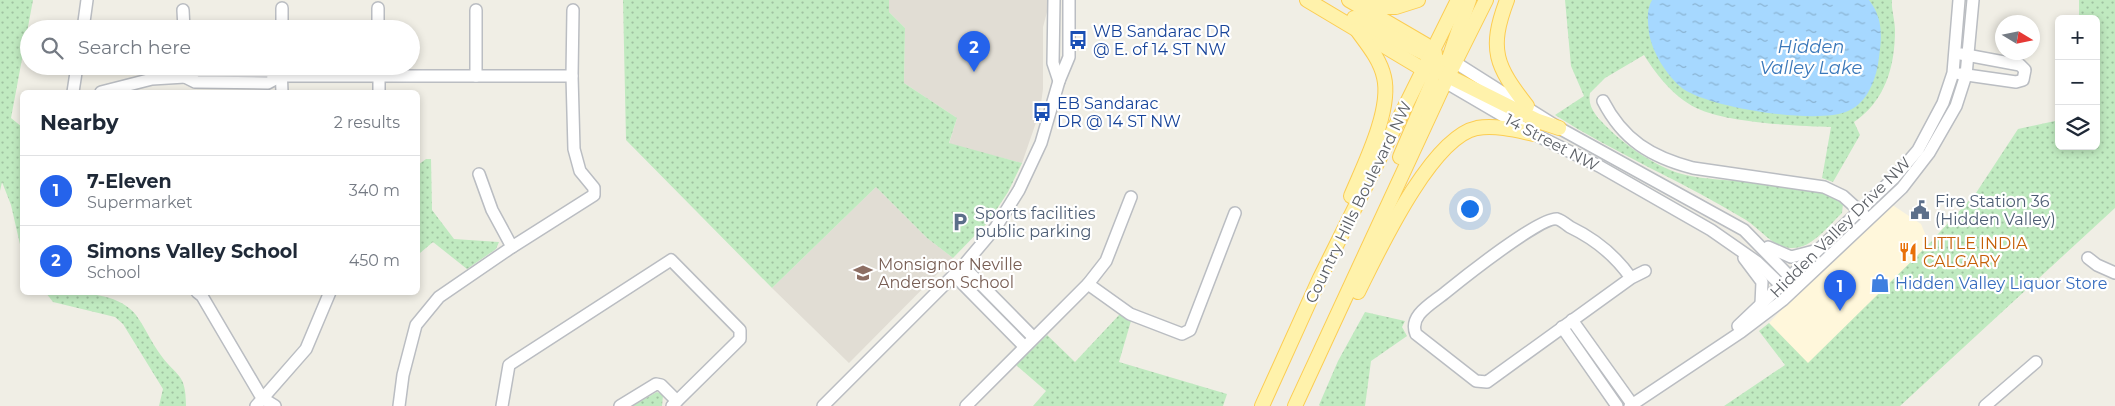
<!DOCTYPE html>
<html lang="en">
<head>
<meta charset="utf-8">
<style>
  body { margin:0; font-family:Montserrat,sans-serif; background:#f6f6f7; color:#1f2937 }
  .controls { position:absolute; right:15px; top:15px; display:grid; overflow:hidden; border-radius:8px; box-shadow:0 2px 8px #0003 }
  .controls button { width:45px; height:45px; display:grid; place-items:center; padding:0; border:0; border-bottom:1px solid #e0e1e3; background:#fff; color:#1f2937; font:25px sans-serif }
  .compass { position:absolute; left:1995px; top:15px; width:45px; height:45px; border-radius:50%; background:#fff; box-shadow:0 2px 8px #0003; rotate:100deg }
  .you { position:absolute; left:1469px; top:208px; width:18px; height:18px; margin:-12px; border:4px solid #fff; border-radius:50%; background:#1a73e8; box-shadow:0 0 0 8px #1a73e833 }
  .badge { display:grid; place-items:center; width:32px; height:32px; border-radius:50%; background:#2563eb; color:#fff; font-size:16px; font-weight:700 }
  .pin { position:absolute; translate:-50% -41px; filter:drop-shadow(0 1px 2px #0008) }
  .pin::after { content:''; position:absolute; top:26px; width:18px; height:15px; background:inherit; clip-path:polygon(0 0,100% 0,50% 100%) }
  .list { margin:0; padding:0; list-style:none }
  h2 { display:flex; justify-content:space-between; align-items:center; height:65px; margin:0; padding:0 20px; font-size:21px }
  h2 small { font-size:16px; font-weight:400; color:#747a83 }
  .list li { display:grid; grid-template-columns:32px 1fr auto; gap:15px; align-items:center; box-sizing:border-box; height:70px; padding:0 20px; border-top:1px solid #e0e1e3 }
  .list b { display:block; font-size:19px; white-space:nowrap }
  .list p { margin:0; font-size:16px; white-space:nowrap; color:#747a83 }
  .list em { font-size:16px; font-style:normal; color:#747a83 }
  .icon { flex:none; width:28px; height:28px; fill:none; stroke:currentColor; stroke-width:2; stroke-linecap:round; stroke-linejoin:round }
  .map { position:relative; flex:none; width:2115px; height:406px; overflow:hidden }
  .search { position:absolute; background:#fff; box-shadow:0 2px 8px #0003; left:20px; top:20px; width:400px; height:55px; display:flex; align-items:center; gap:12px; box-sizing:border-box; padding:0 18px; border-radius:28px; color:#747a83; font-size:19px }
  .panel { position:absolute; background:#fff; box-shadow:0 2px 8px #0003; left:20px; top:90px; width:400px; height:205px; border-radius:8px }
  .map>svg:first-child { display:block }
  .commercial { fill:#fff7db }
  .education { fill:#e1ddd4 }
  .park { fill:url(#park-dots) }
  .water { fill:url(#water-ripples) }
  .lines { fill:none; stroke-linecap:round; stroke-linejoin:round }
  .minor-casing { stroke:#babdc2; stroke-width:14 }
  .major-casing { stroke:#fccd52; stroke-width:16 }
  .minor { stroke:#fff; stroke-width:11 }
  .major { stroke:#fff2ab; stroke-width:14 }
  .labels { text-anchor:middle; stroke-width:4.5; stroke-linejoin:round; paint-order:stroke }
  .transit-label { font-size:16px; fill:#164399; stroke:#fff; text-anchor:start }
  .street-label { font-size:16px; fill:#5d6167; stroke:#fff }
  .service-label { font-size:16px; fill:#4e5e75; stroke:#fff; text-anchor:start }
  .food-label { font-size:16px; fill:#c56008; stroke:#fff; text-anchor:start }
  .education-label { font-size:16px; fill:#785e54; stroke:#fff; text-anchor:start }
  .shop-label { font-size:16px; fill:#366cbe; stroke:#fff; text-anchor:start }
  .water-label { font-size:18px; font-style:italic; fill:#3a78ba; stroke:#fff }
</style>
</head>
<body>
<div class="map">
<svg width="2115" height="406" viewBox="0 0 2115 406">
  <defs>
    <pattern id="park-dots" width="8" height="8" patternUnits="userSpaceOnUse" patternTransform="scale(1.25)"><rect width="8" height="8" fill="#c0eac0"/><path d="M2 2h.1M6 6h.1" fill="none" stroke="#9fc1a0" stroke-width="1.8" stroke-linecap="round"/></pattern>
    <pattern id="water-ripples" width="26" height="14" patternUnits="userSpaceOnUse" patternTransform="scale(1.25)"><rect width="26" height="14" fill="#a6d8ff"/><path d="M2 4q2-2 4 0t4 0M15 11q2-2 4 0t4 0" fill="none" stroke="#8ab3d2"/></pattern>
  </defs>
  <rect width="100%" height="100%" fill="#f0eee5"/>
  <polygon class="commercial" points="1891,204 1921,224 1928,241 1926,247 1808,364 1769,323 1814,276"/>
  <g class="education">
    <polygon points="889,0 1047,0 1047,12 1043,27 1043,89 1040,111 1022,163 949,144 957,118 904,83 905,28 889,12"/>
    <polygon points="876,187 927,238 953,258 849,363 772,288"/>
  </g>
  <g class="park">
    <polygon points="0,0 33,0 11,118 22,127 22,253 11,205 2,182 0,191"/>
    <polygon points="623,0 889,0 889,12 905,28 904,83 957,118 949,143 1022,163 1008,192 989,221 953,258 927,238 876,187 772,288 626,140"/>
    <path d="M1565,0H1892C1891,8 1895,21 1895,30C1895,67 1885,101 1854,122L1860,135L1833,182L1822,178L1831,127C1797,126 1732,123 1701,110C1676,100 1658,77 1644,55L1605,78L1590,93C1587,108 1598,118 1608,128C1626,146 1658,168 1682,174C1725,186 1810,175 1843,204L1842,213C1828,226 1811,250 1790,248C1773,247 1760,229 1746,220C1684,182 1616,154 1555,115L1584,96L1571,66Z"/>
    <polygon points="2079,0 2115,0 2115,208 1900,406 1724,406 1785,365 1759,331 1769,323 1808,363 1926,247 1976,193 2018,129 2055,121 2059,117 2059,146 2096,146 2096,19 2079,19"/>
    <polygon points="426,159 431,159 432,210 454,239 499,242 496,249 467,269 433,242 420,253 418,250 418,165"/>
    <path d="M46,293C74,292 117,291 136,315C145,327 151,342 160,354C177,378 186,372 186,406H159L163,389L123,324L115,317L53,302Z"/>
    <polygon points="1365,312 1405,321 1402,327 1407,336 1371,361 1365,406 1320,406 1319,405 1338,361"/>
    <polygon points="1120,314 1131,321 1119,362 1227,394 1223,406 1033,406 1046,391 1016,365 1047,335 1075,362"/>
    <polygon points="657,392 663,395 662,406 632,406"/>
  </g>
  <path class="water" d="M1652,0H1869C1883,18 1882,36 1879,57C1877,77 1868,103 1848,111C1819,125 1708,108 1682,88C1667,76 1652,52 1649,33C1648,22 1646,10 1652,0Z"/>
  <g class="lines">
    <g class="minor-casing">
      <g id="minor">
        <polyline points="1054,0 1053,63 1059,81"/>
        <polyline points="378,8 378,29"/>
        <polyline points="183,10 184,29"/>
        <polyline points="83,29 87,0"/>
        <polyline points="282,29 282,8"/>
        <polyline points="1456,63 1559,128 1744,230 1795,282"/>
        <polyline points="281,66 282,92"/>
        <polyline points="1960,74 2016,82 2023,80 2025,70 2020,65 1961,54"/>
        <polyline points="476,76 476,10"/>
        <polyline points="572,76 573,10"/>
        <polyline points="185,77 195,82 268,83 281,76"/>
        <polyline points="1445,82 1534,134 1599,166 1711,230 1757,262 1787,291"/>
        <polyline points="73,92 77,66"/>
        <polyline points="101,92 152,79 185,77 197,71 268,71 281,76 572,76 574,149 580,171 594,188 594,195 512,247 439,297 416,325 403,375 399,406"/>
        <polyline points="379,92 379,66"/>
        <path d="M1603,101C1623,140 1651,157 1693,168L1824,187L1843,196L1864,215"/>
        <polyline points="479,174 492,210 512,247"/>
        <polyline points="1768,247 1791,257 1814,251"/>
        <polyline points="1744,258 1762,282 1761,304"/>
        <polyline points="2088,258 2097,265 2115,273"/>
        <polyline points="963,266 1033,337"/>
        <polyline points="954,275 1024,346"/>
        <path d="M1631,278C1615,255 1595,239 1570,227C1566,224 1561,220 1557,219C1541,216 1462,279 1446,292C1433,303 1408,315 1416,334L1476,381L1487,382L1631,278L1645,271"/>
        <polyline points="1088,284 1130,314 1182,334 1190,330 1235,213"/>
        <polyline points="197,292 202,296 262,398 275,406"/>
        <polyline points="1572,320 1632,404"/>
        <polyline points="1738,326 1894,178 1918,150 1943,103 1953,73 1959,0"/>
        <polyline points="1562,327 1617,406"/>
        <polyline points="256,406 306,349 330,292"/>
        <polyline points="502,406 509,365 671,260 740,330 740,339 672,406"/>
        <polyline points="620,406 656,384 661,385 677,401"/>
        <polyline points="823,406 963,266 996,227 1019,190 1041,143 1059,81 1069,57 1069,0"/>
        <polyline points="966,406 1088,284 1106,261 1131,197"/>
        <polyline points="1630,406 1741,332 1783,300 1902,188 1929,153 1956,106 1966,75 1973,0"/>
        <polyline points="1985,406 2036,362"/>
      </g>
    </g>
    <g class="major-casing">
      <g id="major">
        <polyline points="1307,0 1431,74"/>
        <polyline points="1349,0 1426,45"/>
        <path d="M1507,0C1488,50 1496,66 1527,106"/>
        <polyline points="1362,7 1396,7 1418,0"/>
        <polyline points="1354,18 1438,60"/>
        <polyline points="1445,70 1469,0"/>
        <polyline points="1440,72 1538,121 1559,128"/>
        <polyline points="1400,157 1431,85 1435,53"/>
        <path d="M1351,196C1364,165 1392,110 1384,77C1380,59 1367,44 1357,30"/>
        <path d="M1358,292C1378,252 1431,137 1477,128C1496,125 1516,130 1534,134"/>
        <polyline points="1262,406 1320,278 1458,0"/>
        <polyline points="1295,406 1445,82 1486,0"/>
      </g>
    </g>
    <use href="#minor" class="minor"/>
    <use href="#major" class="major"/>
  </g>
  <defs>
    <g id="bus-bare" transform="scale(1.5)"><path d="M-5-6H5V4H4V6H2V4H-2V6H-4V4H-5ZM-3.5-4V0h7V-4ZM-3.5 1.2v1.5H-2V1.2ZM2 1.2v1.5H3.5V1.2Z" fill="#1a4fb4" stroke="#fff" stroke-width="2.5" paint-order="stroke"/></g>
    <g id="civic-bare" transform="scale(1.5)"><path d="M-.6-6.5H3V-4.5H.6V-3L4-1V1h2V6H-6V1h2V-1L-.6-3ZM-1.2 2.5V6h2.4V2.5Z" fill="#5c6f8a" stroke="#fff" stroke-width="2.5" paint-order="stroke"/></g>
    <g id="parking-bare" transform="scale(1.5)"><path d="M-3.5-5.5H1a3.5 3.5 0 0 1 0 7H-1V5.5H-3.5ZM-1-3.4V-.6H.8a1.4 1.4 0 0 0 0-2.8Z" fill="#5c6f8a" stroke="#fff" stroke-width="2.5" paint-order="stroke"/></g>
    <g id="restaurant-bare" transform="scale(1.5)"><path d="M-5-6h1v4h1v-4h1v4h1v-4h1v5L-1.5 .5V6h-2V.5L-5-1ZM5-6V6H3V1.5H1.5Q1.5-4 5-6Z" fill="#e8710a" stroke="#fff" stroke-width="2.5" paint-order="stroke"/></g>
    <g id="school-bare" transform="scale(1.5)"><path d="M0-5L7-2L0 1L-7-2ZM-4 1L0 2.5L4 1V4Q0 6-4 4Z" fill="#8d6e63" stroke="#fff" stroke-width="2.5" paint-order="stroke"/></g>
    <g id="shop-bare" transform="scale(1.5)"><path d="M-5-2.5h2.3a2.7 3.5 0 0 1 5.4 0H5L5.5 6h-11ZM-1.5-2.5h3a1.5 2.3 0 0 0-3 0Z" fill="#3f7fe0" stroke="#fff" stroke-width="2.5" paint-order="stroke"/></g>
  </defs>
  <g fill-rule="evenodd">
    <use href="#bus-bare" x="1078" y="40"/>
    <use href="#bus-bare" x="1042" y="112"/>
    <use href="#civic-bare" x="1920" y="210"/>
    <use href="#parking-bare" x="960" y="222"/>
    <use href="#restaurant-bare" x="1908" y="252"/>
    <use href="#school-bare" x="863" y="273"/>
    <use href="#shop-bare" x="1880" y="283"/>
  </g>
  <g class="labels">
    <g class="transit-label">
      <text x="1093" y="37">WB Sandarac DR<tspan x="1093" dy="18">@ E. of 14 ST NW</tspan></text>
      <text x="1057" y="109">EB Sandarac<tspan x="1057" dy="18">DR @ 14 ST NW</tspan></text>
    </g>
    <g class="street-label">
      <text transform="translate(1552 142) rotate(28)" y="6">14 Street NW</text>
      <text transform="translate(1358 202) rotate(-64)" y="6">Country Hills Boulevard NW</text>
      <text transform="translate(1840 227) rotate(-45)" y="6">Hidden Valley Drive NW</text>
    </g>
    <g class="service-label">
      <text x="1935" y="207">Fire Station 36<tspan x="1935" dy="18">(Hidden Valley)</tspan></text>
      <text x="975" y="219">Sports facilities<tspan x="975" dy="18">public parking</tspan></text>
    </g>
    <g class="food-label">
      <text x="1923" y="249">LITTLE INDIA<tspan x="1923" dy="18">CALGARY</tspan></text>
    </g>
    <g class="education-label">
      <text x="878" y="270">Monsignor Neville<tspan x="878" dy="18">Anderson School</tspan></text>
    </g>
    <g class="shop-label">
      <text x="1895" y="289">Hidden Valley Liquor Store</text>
    </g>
    <g class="water-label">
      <text x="1811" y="53">Hidden<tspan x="1811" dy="21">Valley Lake</tspan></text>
    </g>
  </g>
</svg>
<div class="controls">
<button>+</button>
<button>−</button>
<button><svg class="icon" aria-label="layers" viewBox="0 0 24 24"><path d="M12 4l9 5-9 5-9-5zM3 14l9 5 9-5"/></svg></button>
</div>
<svg class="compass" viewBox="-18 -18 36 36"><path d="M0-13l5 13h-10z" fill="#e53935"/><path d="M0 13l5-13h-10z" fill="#747a83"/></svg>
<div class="you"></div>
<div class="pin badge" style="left:1840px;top:311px">1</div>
<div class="pin badge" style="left:974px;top:72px">2</div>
<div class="search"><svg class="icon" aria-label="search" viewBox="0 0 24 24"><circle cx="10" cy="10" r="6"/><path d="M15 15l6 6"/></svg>Search here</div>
<section class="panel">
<h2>Nearby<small>2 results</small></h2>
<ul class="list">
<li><span class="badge">1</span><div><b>7-Eleven</b><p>Supermarket</p></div><em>340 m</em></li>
<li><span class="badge">2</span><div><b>Simons Valley School</b><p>School</p></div><em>450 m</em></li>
</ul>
</section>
</div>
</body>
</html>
